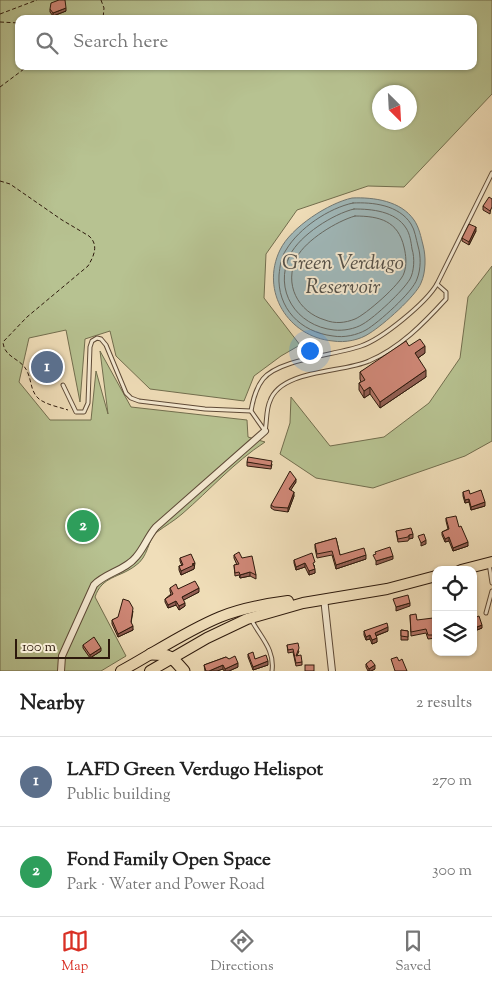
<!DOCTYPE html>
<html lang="en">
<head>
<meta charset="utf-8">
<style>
  body { margin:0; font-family:"Sorts Mill Goudy",serif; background:#f6f6f6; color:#222 }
  .controls { position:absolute; right:15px; bottom:15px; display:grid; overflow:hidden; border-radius:10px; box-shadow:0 1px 4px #0004 }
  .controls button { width:45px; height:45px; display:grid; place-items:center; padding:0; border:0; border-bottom:1px solid #e0e0e0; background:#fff; color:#222; font:25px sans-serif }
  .compass { position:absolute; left:372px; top:85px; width:45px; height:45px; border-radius:50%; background:#fff; box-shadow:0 1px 4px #0004; rotate:156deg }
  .scale { position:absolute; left:15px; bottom:12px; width:95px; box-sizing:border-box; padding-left:5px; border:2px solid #2d190c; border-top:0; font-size:14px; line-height:18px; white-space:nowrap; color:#2d190c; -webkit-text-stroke:4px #f5ead2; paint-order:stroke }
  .you { position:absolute; left:309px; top:350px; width:18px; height:18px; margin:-12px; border:4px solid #fff; border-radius:50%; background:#1a73e8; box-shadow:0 0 0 8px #1a73e833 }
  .badge { display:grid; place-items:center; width:32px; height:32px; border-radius:50%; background:#d93025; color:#fff; font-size:16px; font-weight:700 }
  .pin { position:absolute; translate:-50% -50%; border:2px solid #fff; box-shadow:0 1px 5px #0006 }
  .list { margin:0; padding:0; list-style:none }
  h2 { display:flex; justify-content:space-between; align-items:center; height:65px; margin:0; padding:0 20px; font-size:21px }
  h2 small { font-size:16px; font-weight:400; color:#767676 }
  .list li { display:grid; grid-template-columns:32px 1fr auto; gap:15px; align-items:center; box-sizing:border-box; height:90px; padding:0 20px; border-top:1px solid #e0e0e0 }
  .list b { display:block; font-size:19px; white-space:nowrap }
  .list p { margin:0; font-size:16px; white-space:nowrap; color:#767676 }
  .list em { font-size:16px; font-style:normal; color:#767676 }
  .icon { flex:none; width:28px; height:28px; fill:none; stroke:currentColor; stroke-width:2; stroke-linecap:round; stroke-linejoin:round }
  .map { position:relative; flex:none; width:492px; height:671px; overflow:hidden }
  .search { position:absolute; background:#fff; box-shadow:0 1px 4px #0004; left:15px; right:15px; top:15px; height:55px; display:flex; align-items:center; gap:12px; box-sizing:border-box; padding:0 18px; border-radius:10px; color:#767676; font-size:19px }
  .sheet { height:245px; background:#fff }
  nav { display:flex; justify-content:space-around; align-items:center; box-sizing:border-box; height:70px; border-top:1px solid #e0e0e0; background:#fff; font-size:14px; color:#767676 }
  nav a { display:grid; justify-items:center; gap:2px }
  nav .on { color:#d93025 }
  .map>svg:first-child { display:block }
  .green { fill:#b7c291; stroke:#726e4e; fill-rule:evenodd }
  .water { fill:#a0b9bb; stroke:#727975 }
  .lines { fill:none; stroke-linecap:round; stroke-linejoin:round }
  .shore { stroke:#666964; stroke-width:1 }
  .service-casing { stroke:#5e4a37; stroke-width:5 }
  .minor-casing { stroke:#5e4a37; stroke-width:8 }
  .primary-casing { stroke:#2d190c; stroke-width:12 }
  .motorway-casing { stroke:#2d190c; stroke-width:13 }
  .path { stroke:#2d190c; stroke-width:1; stroke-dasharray:4 2.5; stroke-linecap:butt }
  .service { stroke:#f5ead2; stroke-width:3 }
  .minor { stroke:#f5ead2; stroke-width:6 }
  .primary { stroke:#f0deb9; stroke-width:10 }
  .motorway { stroke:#f0deb9; stroke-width:11 }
  .wall { fill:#b37567; stroke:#2d190c }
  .shaded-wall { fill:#925f54; stroke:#2d190c }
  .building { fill:#d08878; stroke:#2d190c }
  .labels { text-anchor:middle; stroke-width:4; stroke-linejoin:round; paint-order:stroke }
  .water-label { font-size:21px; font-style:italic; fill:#555149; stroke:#f5ead2 }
</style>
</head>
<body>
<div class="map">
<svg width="492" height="671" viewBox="0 0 492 671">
  <rect width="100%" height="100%" fill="#f0deb9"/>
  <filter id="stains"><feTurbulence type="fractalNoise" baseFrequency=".004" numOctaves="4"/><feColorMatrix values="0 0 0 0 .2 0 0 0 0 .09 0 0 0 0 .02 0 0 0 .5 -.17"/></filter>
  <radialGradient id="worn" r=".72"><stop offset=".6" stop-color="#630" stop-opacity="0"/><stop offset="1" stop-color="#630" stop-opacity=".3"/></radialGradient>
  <g class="green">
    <path d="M0,0H492V94L404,187L368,186L297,210L266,254L264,298L300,345L281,356L254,376L244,401L150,389L116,356L110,331L85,339L80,402L66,330L29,338L19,382L50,420H91L96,371L108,414L100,351L131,407L247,420L248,437L265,442C233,463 210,490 182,514C174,521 165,526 157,532C147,540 149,557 135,566C119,578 102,576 95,597L126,656L101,671H0ZM19,19H473V66H19ZM380,92H410V122H380Z"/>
    <polygon points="492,266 492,441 465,456 373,488 316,478 280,454 290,423 291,397 330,446 384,437 429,403 460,358 468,297"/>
  </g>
  <path class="water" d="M352,198C374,197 401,201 414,220C419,227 421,237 423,245C426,256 426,272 421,283C416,296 383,325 370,333C360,340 345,343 333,341C288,337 260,291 280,250C291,227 329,203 352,198Z"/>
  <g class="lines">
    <g class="shore">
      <path d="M353,203C373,202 399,205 411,224C415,230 416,239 418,246C421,256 421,269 417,279C413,292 378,323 366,330C357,335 344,338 333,336C300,332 277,308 279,275C280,266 281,257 286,250C299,228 329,208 353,203Z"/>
      <path d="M354,209C372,209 395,211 406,228C410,234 411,242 412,249C415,258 414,272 410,279C403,291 375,317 363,324C355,329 343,331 334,330C296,326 273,290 290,255C300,235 333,214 354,209Z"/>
      <path d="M355,216C380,216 398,221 404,247C406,255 407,265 404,273C401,284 365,315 355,319C345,323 335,324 325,320C298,312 283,284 297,257C306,240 337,221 355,216Z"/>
    </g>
    <g class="service-casing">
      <g id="service">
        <polyline points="63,385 76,412 84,412 88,403 90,347 92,341 97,338 101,339 106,345 126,393 131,398 139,401 205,409 251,411"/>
        <path d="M265,431L251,411C253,399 256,388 263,379C279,359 336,355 361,346C382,339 426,303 437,284L492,173"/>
        <path d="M265,431C267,422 266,409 270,401C281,369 343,373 369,361C400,348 424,323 446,299V292L437,284"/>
        <polyline points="489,563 492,583"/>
        <polyline points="486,613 492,591"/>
        <path d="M251,619C260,637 275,649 272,671"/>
      </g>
    </g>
    <g class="minor-casing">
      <g id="minor">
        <polyline points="324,598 332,671"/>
        <path d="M61,671L62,656L94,585C105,573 126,570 136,557C144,548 148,536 156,527L265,431"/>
      </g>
    </g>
    <g class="primary-casing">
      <g id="primary">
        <polyline points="461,570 492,562"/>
        <path d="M121,671C154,653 186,631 220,617C242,608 265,604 288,601"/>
        <polyline points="150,671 207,638 247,619 303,603 387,589 436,576"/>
      </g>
    </g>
    <g class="motorway-casing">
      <path id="motorway" d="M151,654C170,654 172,657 184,671"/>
    </g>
    <g class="path">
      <polyline points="101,0 104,8 103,19"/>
      <polyline points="0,14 37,0"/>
      <polyline points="31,19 34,18"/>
      <polyline points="0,22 19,23"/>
      <polyline points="0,87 28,66"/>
      <path d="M0,181L10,184L62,220L89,236C99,245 94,256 88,266L27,317L3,342C4,358 21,358 27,371C32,381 30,391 39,399C47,405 59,407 68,410"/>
    </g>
    <use href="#service" class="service"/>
    <use href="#minor" class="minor"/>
    <use href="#primary" class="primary"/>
    <use href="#motorway" class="motorway"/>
  </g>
  <g class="wall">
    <polygon points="50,9 66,11 53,16 50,12"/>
    <polygon points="492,199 490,214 483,210 483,206"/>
    <polygon points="476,231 469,245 462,241 462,238"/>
    <polygon points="409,346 425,353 418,358 426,377 380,408 370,394 364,398 359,390 359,383 361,382 360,379 360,372"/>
    <polygon points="247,462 272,464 271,469 247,466"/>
    <polygon points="296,482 290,490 294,496 288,512 274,510 271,508 271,505"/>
    <polygon points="463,492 470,494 485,506 471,510 469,502 465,503 463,496"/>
    <polygon points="446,518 459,527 468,546 453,551 449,541 445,542 442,535 442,532 448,529 446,521"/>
    <polygon points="396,531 413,538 409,539 408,541 398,542"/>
    <polygon points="336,538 340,555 366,559 336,569 332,555 317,558 315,548 315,544"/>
    <polygon points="234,555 242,558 256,575 256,579 250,576 240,578 239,575 235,576 234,565 237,565 234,558"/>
    <polygon points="180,558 195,566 194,566 194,569 181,575 179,570 179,566 182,566 180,561"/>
    <polygon points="294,560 315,566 314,566 315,573 309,575 305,567 296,570 294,563"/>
    <polygon points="170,588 178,589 199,592 183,600 185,606 179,610 176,605 168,608 165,602 165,599 171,594 170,591"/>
    <polygon points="133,611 131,623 133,630 118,637 112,624 112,620"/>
    <polygon points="410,615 436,634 436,638 428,639 426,633 411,636"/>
    <polygon points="474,618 482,628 477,630 474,621"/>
    <polygon points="401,630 408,631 408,640 401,640"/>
    <polygon points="364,631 388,631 376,636 377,642 372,644 370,639 366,640 364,635"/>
    <polygon points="83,645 101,651 90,658 83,648"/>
    <polygon points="287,645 299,651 297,656 302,662 302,665 296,666 293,652 288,653"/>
    <polygon points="248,654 255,659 268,665 253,670 248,657"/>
    <polygon points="226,657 238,667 229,671 224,671 223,669 217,671 205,671 204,665"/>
    <polygon points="366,664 375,669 371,671 368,671 366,667"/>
  </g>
  <g class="shaded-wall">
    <polygon points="66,8 66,11 53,16 53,13"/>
    <polygon points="476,227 476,231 469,245 469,242"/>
    <polygon points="425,346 425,353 415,360 415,353"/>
    <polygon points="426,370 426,377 380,408 380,402"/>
    <polygon points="370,387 370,394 364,398 364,391"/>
    <polygon points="296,479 296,482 289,493 289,489"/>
    <polygon points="294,492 294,496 288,512 288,508"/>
    <polygon points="469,499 469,502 465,503 465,500"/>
    <polygon points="485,502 485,506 471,510 471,507"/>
    <polygon points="413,534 413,538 409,539 409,535"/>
    <polygon points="449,537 449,541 445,542 445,539"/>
    <polygon points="426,540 426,544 421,546 421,543"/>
    <polygon points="468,542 468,546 453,551 453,548"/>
    <polygon points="366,555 366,559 336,569 336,565"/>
    <polygon points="393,556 393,559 376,565 376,561"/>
    <polygon points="195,563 194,569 181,575 181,571"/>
    <polygon points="305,563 305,567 296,570 296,567"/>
    <polygon points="315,569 315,573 309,575 309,571"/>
    <polygon points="250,572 250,576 240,578 240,575"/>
    <polygon points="199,588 199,592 182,601 182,597"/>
    <polygon points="176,601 176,605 168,608 168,605"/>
    <polygon points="185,603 185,606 179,610 179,606"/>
    <polygon points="410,603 410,606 396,611 396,607"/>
    <polygon points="482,625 482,628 477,630 477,627"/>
    <polygon points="133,626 133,630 118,637 118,634"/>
    <polygon points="388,627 388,631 375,636 375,633"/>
    <polygon points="370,635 370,639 366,640 366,637"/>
    <polygon points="377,638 377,642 372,644 372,640"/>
    <polygon points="101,648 101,651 90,658 90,655"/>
    <polygon points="268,661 268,665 253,670 253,667"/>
    <polygon points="238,663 238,667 229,671 225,671 225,669"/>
    <polygon points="223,665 223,669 217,671 209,671"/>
    <polygon points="375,665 375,669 371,671 369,671 369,669"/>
  </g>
  <g class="building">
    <polygon points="59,0 65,0 66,8 53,13 50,9 51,3"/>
    <polygon points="489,197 492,199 492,207 490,211 483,206"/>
    <polygon points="469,224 476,227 469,242 462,238"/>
    <polygon points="420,339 425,346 415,353 426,370 380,402 370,387 364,391 359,383 365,380 360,372 406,341 409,346"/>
    <polygon points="248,457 272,461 271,466 247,462"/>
    <polygon points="290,471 296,479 289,489 294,492 288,508 274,507 271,505"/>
    <polygon points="469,490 470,494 481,490 485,502 471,507 469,499 465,500 463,492"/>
    <polygon points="456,516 459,527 461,526 468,542 453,548 449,537 445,539 442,532 449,529 446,518"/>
    <polygon points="411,528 413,534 409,535 408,537 398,539 396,531"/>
    <polygon points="424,534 426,540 421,543 418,536"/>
    <polygon points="336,538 340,555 364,548 366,555 336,565 332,551 317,554 315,544"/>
    <polygon points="390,547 393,556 376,561 373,555 376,554 375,552"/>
    <polygon points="239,552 242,558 252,556 256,575 250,572 240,575 239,572 235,573 234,565 239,564 234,555"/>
    <polygon points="312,553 315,562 313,563 315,569 309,571 305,563 296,567 294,560"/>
    <polygon points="191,554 195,563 192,564 194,565 181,571 179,566 183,565 180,558"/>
    <polygon points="195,581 199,588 182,597 185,603 179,606 176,601 168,605 165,599 173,594 170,588 176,584 178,589"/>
    <polygon points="408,595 410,603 396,607 393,599"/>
    <polygon points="123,599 129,601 133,608 131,622 133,626 118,634 112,620 118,617"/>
    <polygon points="416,614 417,620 433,618 436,635 428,635 426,629 411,632 410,615"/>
    <polygon points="479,616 482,625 477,627 474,618"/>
    <polygon points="387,623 388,627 375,633 377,638 372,640 370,635 366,637 364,631"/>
    <polygon points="401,630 408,631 408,637 401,636"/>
    <polygon points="94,637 101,648 90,655 83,645"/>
    <polygon points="298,643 299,648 296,656 301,655 302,662 296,663 293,649 288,650 287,645"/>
    <polygon points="253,652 255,659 266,655 268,661 253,667 248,654"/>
    <polygon points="235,656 238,663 225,669 223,665 209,671 206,671 204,665 226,657 229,659"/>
    <polygon points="397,657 399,661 402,659 407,671 395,671 391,659"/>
    <polygon points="371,660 375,665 369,669 366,664"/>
    <rect x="305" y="665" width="9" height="6"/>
  </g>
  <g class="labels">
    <g class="water-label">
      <text x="343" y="269">Green Verdugo<tspan x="343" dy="24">Reservoir</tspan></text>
    </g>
  </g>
  <rect width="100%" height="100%" filter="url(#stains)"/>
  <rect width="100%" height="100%" fill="url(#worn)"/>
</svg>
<div class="controls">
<button><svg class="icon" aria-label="locate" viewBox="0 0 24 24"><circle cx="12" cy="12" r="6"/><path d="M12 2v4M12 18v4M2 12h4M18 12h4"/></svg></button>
<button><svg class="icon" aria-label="layers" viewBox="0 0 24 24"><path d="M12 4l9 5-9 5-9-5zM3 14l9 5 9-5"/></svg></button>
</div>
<svg class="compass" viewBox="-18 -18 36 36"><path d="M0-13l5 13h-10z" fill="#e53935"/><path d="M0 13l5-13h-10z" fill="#767676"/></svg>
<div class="scale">100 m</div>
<div class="you"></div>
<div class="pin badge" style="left:47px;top:367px;background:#5c6f8a">1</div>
<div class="pin badge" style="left:83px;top:526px;background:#2e9e5b">2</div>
<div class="search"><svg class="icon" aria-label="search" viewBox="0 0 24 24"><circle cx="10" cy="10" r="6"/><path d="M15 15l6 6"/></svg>Search here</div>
</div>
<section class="sheet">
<h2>Nearby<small>2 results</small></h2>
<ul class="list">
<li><span class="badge" style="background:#5c6f8a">1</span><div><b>LAFD Green Verdugo Helispot</b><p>Public building</p></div><em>270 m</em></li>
<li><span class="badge" style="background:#2e9e5b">2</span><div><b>Fond Family Open Space</b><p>Park · Water and Power Road</p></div><em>300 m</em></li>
</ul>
</section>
<nav>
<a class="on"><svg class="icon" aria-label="map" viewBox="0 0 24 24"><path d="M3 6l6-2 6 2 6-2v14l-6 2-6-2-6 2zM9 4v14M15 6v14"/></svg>Map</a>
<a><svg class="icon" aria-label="directions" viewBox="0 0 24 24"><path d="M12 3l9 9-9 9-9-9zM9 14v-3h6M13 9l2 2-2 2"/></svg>Directions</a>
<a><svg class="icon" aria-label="saved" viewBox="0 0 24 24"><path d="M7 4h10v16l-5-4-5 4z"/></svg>Saved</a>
</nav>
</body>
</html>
